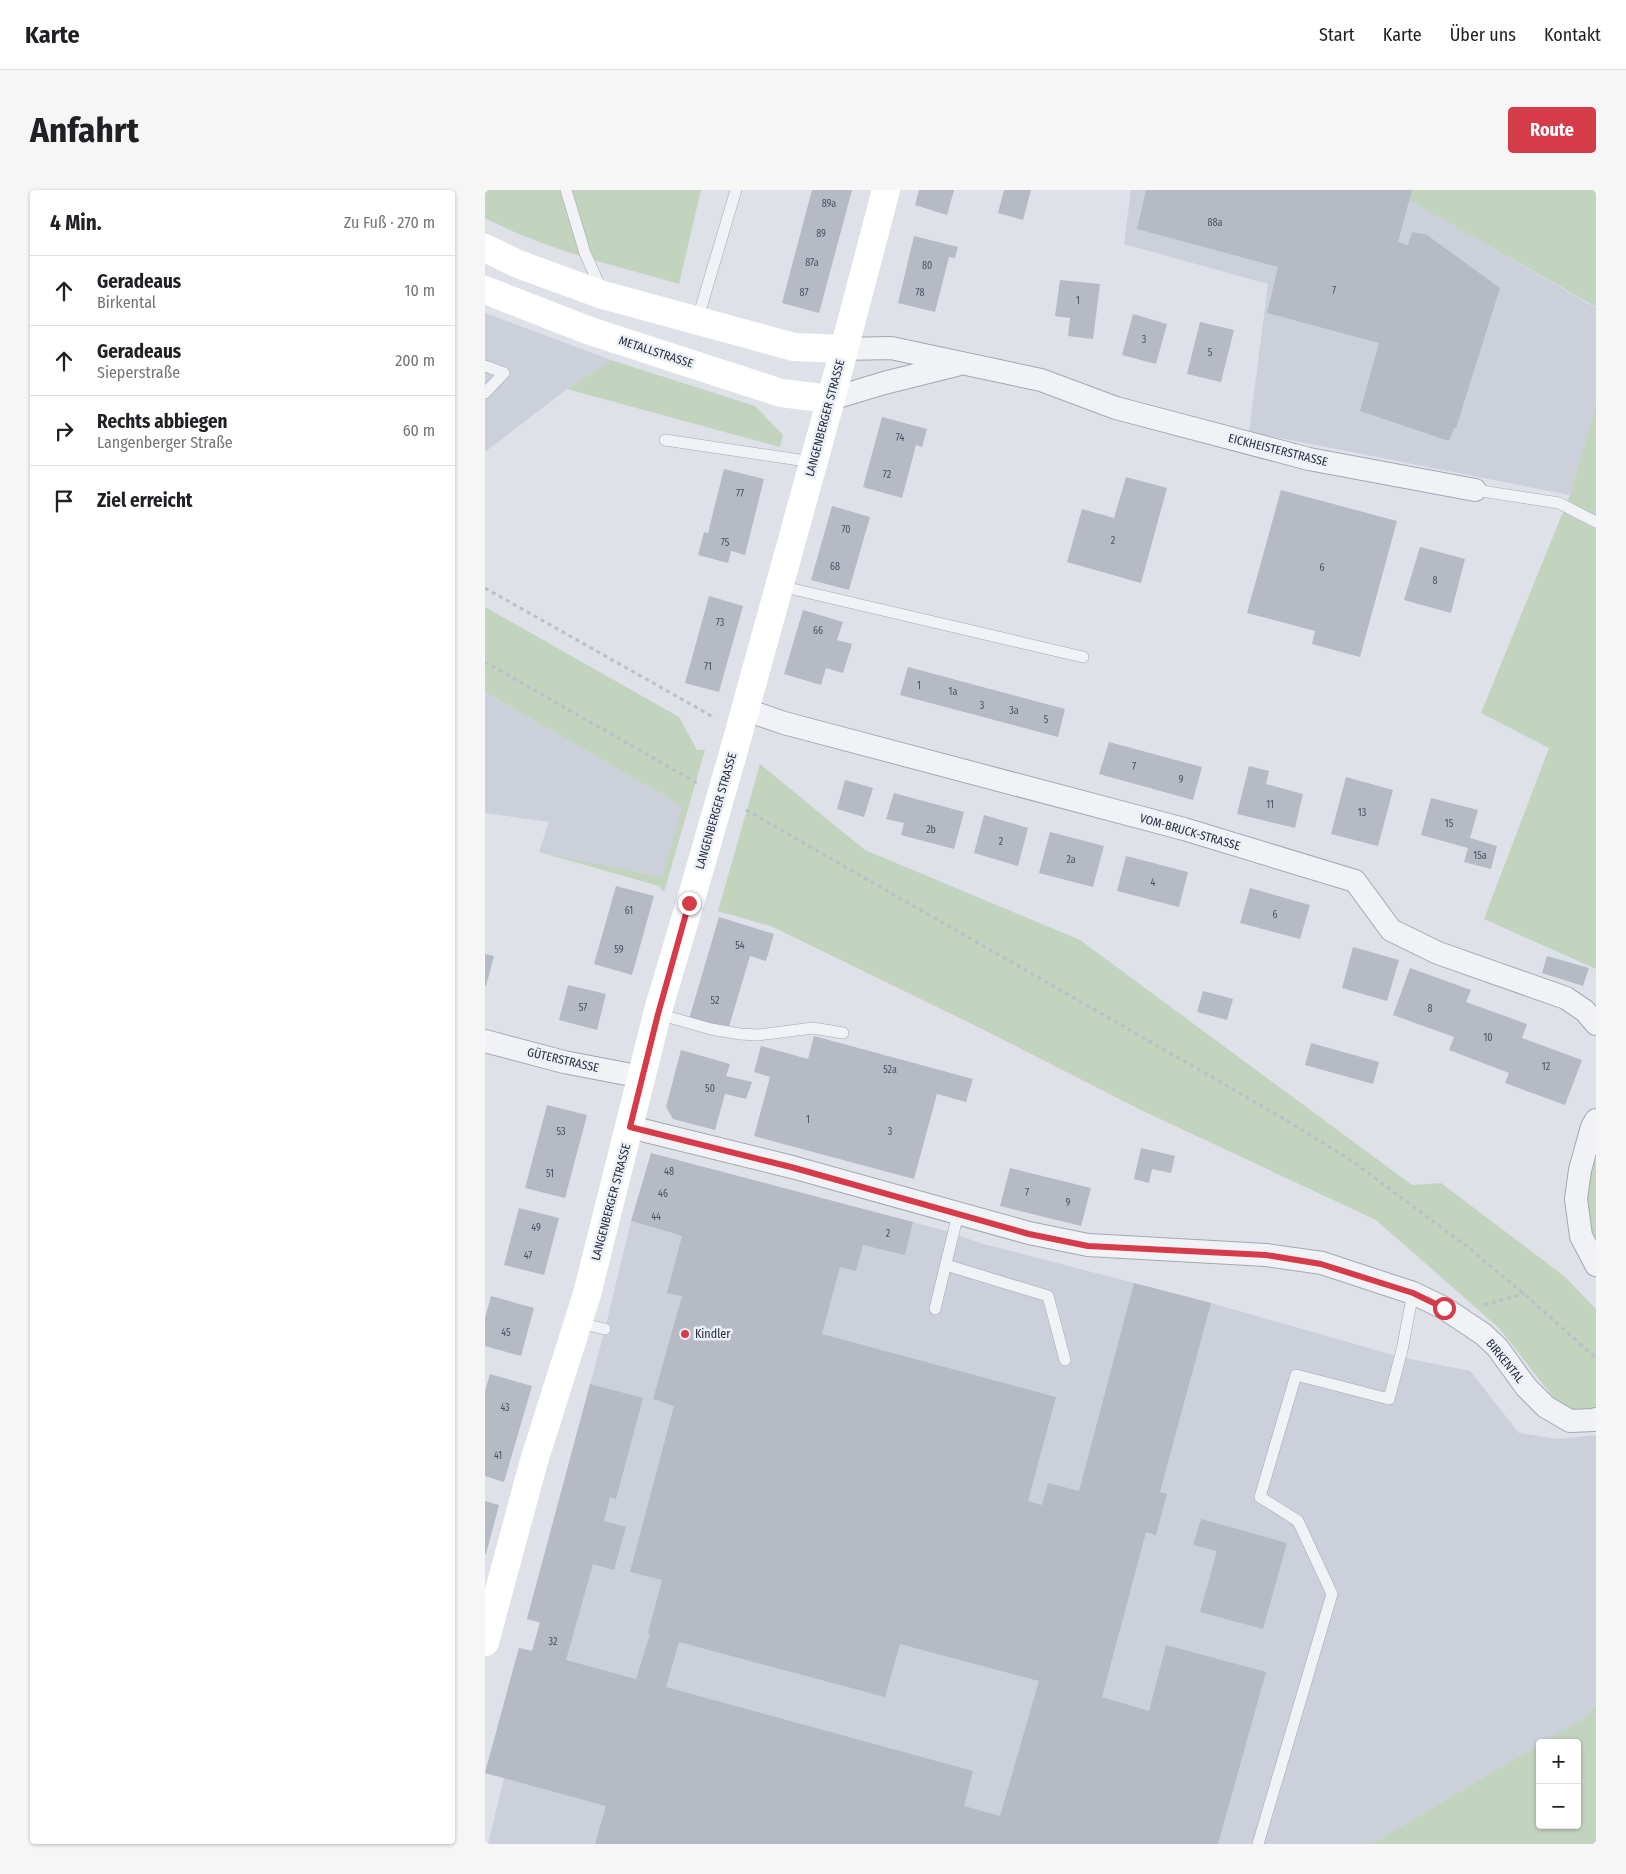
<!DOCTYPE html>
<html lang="de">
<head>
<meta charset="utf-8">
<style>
  body { margin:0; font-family:"Fira Sans Condensed",sans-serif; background:#f6f6f6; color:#202124 }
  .controls { position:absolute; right:15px; bottom:15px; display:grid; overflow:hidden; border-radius:5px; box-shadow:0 1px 4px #0004 }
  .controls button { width:45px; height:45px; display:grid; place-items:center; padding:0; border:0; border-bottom:1px solid #e0e0e0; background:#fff; color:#202124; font:25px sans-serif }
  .stop { position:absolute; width:15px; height:15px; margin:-11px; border:4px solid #d53b48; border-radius:50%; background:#fff }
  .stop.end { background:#d53b48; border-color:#fff; box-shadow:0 1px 5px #0008 }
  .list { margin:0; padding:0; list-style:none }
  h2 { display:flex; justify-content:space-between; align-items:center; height:65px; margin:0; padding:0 20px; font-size:21px }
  h2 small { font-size:16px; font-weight:400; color:#757577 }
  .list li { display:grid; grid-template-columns:32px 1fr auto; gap:15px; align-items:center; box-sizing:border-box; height:70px; padding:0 20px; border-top:1px solid #e0e0e0 }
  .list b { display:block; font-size:19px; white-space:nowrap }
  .list p { margin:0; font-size:16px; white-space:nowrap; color:#757577 }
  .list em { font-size:16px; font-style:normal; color:#757577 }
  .icon { flex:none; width:28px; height:28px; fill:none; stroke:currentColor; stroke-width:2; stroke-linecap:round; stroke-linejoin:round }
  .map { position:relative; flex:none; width:1111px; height:1654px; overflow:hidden; border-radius:5px }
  header { display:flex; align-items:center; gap:30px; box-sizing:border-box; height:70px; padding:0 25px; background:#fff; border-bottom:1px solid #e0e0e0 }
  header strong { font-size:24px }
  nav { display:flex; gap:28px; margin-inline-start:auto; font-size:18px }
  .intro { display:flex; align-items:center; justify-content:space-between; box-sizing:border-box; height:120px; padding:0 30px }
  h1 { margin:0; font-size:35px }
  .button { padding:12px 22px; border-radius:5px; background:#d53b48; color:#fff; font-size:18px; font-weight:700 }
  main { display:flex; gap:30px; padding:0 30px }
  aside { flex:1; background:#fff; border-radius:5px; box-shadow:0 1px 4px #0004 }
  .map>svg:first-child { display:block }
  .built { fill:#ccd0da }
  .green { fill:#c2d3be }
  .building { fill:#b5bac5; fill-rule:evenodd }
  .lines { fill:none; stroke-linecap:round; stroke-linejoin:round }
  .service-casing { stroke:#a3a8b2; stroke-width:12 }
  .minor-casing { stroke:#a3a8b2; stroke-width:24 }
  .path { stroke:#bcbfc7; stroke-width:3; stroke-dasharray:4 4; stroke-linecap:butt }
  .service { stroke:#f1f2f6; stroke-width:11 }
  .minor { stroke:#f1f2f6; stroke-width:22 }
  .secondary { stroke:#fff; stroke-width:28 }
  .secondary-bridge { stroke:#fff; stroke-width:28 }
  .route { stroke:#d53b48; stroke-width:6 }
  .poi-dot { fill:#d53b48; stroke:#edf0f6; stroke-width:2 }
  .labels { text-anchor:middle; stroke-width:5; stroke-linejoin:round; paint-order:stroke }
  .number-label { font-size:10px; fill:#4a5161 }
  .street-label { font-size:12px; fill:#262e40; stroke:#edf0f6 }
  .poi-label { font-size:12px; fill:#262e40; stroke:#edf0f6; text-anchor:start }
</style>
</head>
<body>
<header>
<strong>Karte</strong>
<nav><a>Start</a><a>Karte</a><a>Über uns</a><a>Kontakt</a></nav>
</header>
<div class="intro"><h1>Anfahrt</h1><a class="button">Route</a></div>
<main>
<aside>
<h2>4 Min.<small>Zu Fuß · 270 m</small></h2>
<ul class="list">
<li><svg class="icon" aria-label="ahead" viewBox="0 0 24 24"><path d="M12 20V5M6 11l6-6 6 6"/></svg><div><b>Geradeaus</b><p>Birkental</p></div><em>10 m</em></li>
<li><svg class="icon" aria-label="ahead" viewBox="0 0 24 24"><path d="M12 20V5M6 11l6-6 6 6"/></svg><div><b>Geradeaus</b><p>Sieperstraße</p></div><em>200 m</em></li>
<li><svg class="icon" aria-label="right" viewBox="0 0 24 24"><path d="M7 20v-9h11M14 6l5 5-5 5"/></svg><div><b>Rechts abbiegen</b><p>Langenberger Straße</p></div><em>60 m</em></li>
<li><svg class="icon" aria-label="arrive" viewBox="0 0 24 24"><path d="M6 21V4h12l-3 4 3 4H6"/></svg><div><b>Ziel erreicht</b></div></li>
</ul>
</aside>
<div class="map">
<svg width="1111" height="1654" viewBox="0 0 1111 1654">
  <rect width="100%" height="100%" fill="#dee1e8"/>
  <g class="built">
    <polygon points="646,0 927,0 925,10 1111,118 1111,214 1085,305 764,242 783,94 639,54"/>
    <polygon points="0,123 126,170 82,199 0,262"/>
    <polygon points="0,502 197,616 177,687 54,662 64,632 0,623"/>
    <polygon points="209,976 458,1040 495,1053 726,1113 915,1167 985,1181 1034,1243 1072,1249 1111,1245 1111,1515 1099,1528 886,1654 3,1654 19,1588 0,1583 34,1458 47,1461 55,1433 42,1429 120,1139 146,1031 189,1044"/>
  </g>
  <g class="green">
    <path d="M0,0H216L194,94C128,75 61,60 0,28Z"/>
    <polygon points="927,0 1111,0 1111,117 924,10"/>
    <polygon points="126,170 270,216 298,245 295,257 82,199"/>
    <polygon points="1111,214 1111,779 999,729 1064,558 996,523 1085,305"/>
    <polygon points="0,417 194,527 212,560 220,560 179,702 174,696 54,662 177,687 197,616 0,502"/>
    <polygon points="275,574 380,660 595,750 927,995 956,993 1079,1086 1111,1119 1111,1241 1075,1216 1014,1138 891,1030 658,921 495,838 288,737 233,721"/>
    <polygon points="1111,958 1111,1058 1104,1043 1099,1007"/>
    <polygon points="1111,1515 1111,1654 886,1654 1055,1554 1055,1635 1092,1635 1092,1553 1056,1553 1099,1528"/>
  </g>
  <g class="building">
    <polygon points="327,0 367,0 334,123 297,113"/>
    <polygon points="434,0 469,0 462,25 430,15"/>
    <polygon points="519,0 546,0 538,30 513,23"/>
    <polygon points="661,0 927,0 913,52 923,55 927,42 942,45 1015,98 971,238 969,238 964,251 875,221 894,153 782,123 793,77 652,39"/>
    <polygon points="429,46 473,57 470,68 464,67 450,122 413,113"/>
    <polygon points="575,90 615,94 608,149 583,146 585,128 570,126"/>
    <polygon points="648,124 682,134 671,174 637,165"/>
    <polygon points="715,132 749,140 736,192 702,184"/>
    <polygon points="397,227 442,239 437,257 431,255 417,308 378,297"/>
    <polygon points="239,279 279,289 260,365 246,361 243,373 213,365 219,342 223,343"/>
    <polygon points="641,287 682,298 656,393 582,372 597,319 629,328"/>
    <polygon points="796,300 912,331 875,467 827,454 830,441 762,423"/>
    <polygon points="347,316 385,327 364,400 326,390"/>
    <polygon points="935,357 980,369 966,423 919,410"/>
    <polygon points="224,406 258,416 234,502 200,493"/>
    <polygon points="318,420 358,432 352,450 367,454 358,483 341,478 336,495 299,484"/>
    <polygon points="423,477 580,519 573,547 415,505"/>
    <polygon points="624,552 717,577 708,610 614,584"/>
    <polygon points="764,576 784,581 781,594 818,604 810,638 752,624"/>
    <polygon points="861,587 908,600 893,656 846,644"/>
    <polygon points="360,590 388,598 379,627 352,619"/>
    <polygon points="409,603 479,622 469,659 416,645 419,633 401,629"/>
    <polygon points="946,608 993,620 985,648 1012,656 1006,679 979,672 983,658 936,645"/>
    <polygon points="499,625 543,638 533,676 489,663"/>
    <polygon points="565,642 619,656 608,697 554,683"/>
    <polygon points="641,666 703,682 694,717 632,701"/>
    <polygon points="131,696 169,706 147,785 109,774"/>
    <polygon points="765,698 825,715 815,749 755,733"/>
    <polygon points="234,727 289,744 281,771 265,766 243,840 204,829"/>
    <polygon points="868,757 914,770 902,811 857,798"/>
    <polygon points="0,764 9,766 1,796 0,796"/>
    <polygon points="1062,766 1104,778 1098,796 1057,783"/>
    <polygon points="925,778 986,800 981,812 1042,834 1037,848 1097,870 1080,915 1020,893 1024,883 964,860 969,847 908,825"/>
    <polygon points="83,795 121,804 112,840 74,830"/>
    <polygon points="718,801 748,809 742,830 712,822"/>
    <polygon points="329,846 488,889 481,912 452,904 429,989 269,946 285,887 269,882 276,856 323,869"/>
    <polygon points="826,853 894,872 888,894 820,875"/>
    <polygon points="196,860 245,874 241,886 267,892 261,909 240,904 230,940 188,929 181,917"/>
    <polygon points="62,915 102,925 80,1008 40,998"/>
    <polygon points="656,958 690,966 686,983 667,979 664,993 649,989"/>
    <path d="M166,963L428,1032L420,1065L378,1055L371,1081L355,1077L337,1144L571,1207L543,1311L557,1315L563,1293L594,1301L649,1093L726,1113L675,1302L682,1304L671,1345L661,1342L617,1507L664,1521L681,1455L781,1482L733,1654H110L121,1616L0,1583L34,1458L47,1461L55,1432L42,1429L105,1194L158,1208L131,1309L125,1307L119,1331L141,1337L129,1380L108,1374L81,1470L151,1489L165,1444L163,1443L177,1390L145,1382L189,1216L168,1209L197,1106L182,1103L197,1046L146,1031ZM194,1452L400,1507L415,1454L554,1491L515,1626L479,1616L488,1581L181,1497Z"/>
    <polygon points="525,978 606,998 596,1036 515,1016"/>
    <polygon points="34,1018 74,1028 59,1085 19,1075"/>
    <polygon points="6,1106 49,1118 36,1166 0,1156 0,1128"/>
    <polygon points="5,1184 47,1196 19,1292 0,1286 0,1201"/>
    <polygon points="0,1311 14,1315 1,1364 0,1364"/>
    <polygon points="716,1329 802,1353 778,1439 715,1422 732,1361 708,1355"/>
  </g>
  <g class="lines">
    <g class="service-casing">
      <g id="service">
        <polyline points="81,0 100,63 117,101"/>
        <polyline points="212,131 251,0"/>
        <polyline points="0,176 19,183 0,203"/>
        <polyline points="180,250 328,272"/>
        <polyline points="990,300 1074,313 1111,332"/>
        <polyline points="295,396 598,467"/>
        <polyline points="173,824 226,839 255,844 273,845 328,838 358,843"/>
        <polyline points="461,1075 563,1106 580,1170"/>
        <polyline points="450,1119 473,1024"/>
        <polyline points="93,1133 120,1139"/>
        <polyline points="773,1654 847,1404 813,1331 775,1307 811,1185 904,1209 917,1160 928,1103"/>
      </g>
    </g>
    <g class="minor-casing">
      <g id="minor">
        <polyline points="358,159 406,158 556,190 631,218 824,269 990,300"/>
        <polyline points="346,209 399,193 471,175"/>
        <polyline points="261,520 299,533 699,639 870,691 906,740 953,763 1081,808 1100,821 1111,834"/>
        <polyline points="0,851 79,872 157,887"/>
        <polyline points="1111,930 1107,937 1095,980 1091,1009 1096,1046 1111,1075"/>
        <polyline points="145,937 307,977 544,1043 603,1055 781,1065 837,1073 928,1103 959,1118 998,1144 1012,1157 1041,1197 1061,1217 1085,1231 1109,1230 1111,1229"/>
      </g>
    </g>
    <g class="path">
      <polyline points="0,398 230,528"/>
      <polyline points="0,472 212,593"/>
      <polyline points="261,620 699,871 801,930 867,971 984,1058 1039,1104 1111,1168"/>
      <polyline points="999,1115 1039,1104"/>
    </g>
    <use href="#service" class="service"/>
    <use href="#minor" class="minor"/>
    <g class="secondary">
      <polyline points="0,58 33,74 118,105 309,157 358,159"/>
      <polyline points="0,100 105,141 296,203 346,209"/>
      <polyline points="247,567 346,209 401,0"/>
      <polyline points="0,1452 49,1271 102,1104 174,817 205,713"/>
    </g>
    <polyline class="secondary-bridge" points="205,713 247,567"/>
  </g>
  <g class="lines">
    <polyline class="route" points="204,713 173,824 145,937 306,977 544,1044 603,1056 781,1065 836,1074 928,1103 959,1118"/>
  </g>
  <circle class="poi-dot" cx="200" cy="1144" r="5"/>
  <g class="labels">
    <g class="number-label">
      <text x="344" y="17">89a</text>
      <text x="730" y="36">88a</text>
      <text x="336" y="47">89</text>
      <text x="327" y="76">87a</text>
      <text x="442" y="79">80</text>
      <text x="849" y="104">7</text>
      <text x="319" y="106">87</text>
      <text x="435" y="106">78</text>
      <text x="593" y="114">1</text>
      <text x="659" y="153">3</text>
      <text x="725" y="166">5</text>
      <text x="415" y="251">74</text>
      <text x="402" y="288">72</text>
      <text x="255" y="307">77</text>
      <text x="361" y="343">70</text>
      <text x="628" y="354">2</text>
      <text x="240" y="356">75</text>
      <text x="350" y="380">68</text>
      <text x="837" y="381">6</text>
      <text x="950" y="394">8</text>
      <text x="235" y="436">73</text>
      <text x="333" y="444">66</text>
      <text x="223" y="480">71</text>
      <text x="434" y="499">1</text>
      <text x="468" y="505">1a</text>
      <text x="497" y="519">3</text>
      <text x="529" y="524">3a</text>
      <text x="561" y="533">5</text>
      <text x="649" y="580">7</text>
      <text x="696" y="593">9</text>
      <text x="785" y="618">11</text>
      <text x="877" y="626">13</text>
      <text x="964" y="637">15</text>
      <text x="446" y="643">2b</text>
      <text x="516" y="655">2</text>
      <text x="995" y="669">15a</text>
      <text x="586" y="673">2a</text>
      <text x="668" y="696">4</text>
      <text x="144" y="724">61</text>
      <text x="790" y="728">6</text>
      <text x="255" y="759">54</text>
      <text x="134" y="763">59</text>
      <text x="230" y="814">52</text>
      <text x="98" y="821">57</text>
      <text x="945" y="822">8</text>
      <text x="1003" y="851">10</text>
      <text x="1061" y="880">12</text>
      <text x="405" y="883">52a</text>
      <text x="225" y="902">50</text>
      <text x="323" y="933">1</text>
      <text x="76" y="945">53</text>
      <text x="405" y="945">3</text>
      <text x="184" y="985">48</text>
      <text x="65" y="987">51</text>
      <text x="542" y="1006">7</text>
      <text x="178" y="1007">46</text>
      <text x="583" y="1016">9</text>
      <text x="171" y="1030">44</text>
      <text x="51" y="1041">49</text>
      <text x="403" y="1047">2</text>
      <text x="43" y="1069">47</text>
      <text x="21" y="1146">45</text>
      <text x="20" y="1221">43</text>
      <text x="13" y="1269">41</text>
      <text x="68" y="1455">32</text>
    </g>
    <g class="street-label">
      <text transform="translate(171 162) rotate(18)" y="4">METALLSTRASSE</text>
      <text transform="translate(340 228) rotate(-75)" y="4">LANGENBERGER STRASSE</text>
      <text transform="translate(793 260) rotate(14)" y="4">EICKHEISTERSTRASSE</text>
      <text transform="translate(231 621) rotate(-74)" y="4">LANGENBERGER STRASSE</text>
      <text transform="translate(705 642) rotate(16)" y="4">VOM-BRUCK-STRASSE</text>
      <text transform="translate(78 870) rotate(13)" y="4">GÜTERSTRASSE</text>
      <text transform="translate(126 1012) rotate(-75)" y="4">LANGENBERGER STRASSE</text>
      <text transform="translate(1020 1171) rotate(51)" y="4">BIRKENTAL</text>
    </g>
    <g class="poi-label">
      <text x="210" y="1148">Kindler</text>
    </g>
  </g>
</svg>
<div class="controls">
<button>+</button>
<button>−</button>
</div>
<div class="stop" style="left:959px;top:1118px"></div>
<div class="stop end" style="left:204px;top:713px"></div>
</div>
</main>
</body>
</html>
